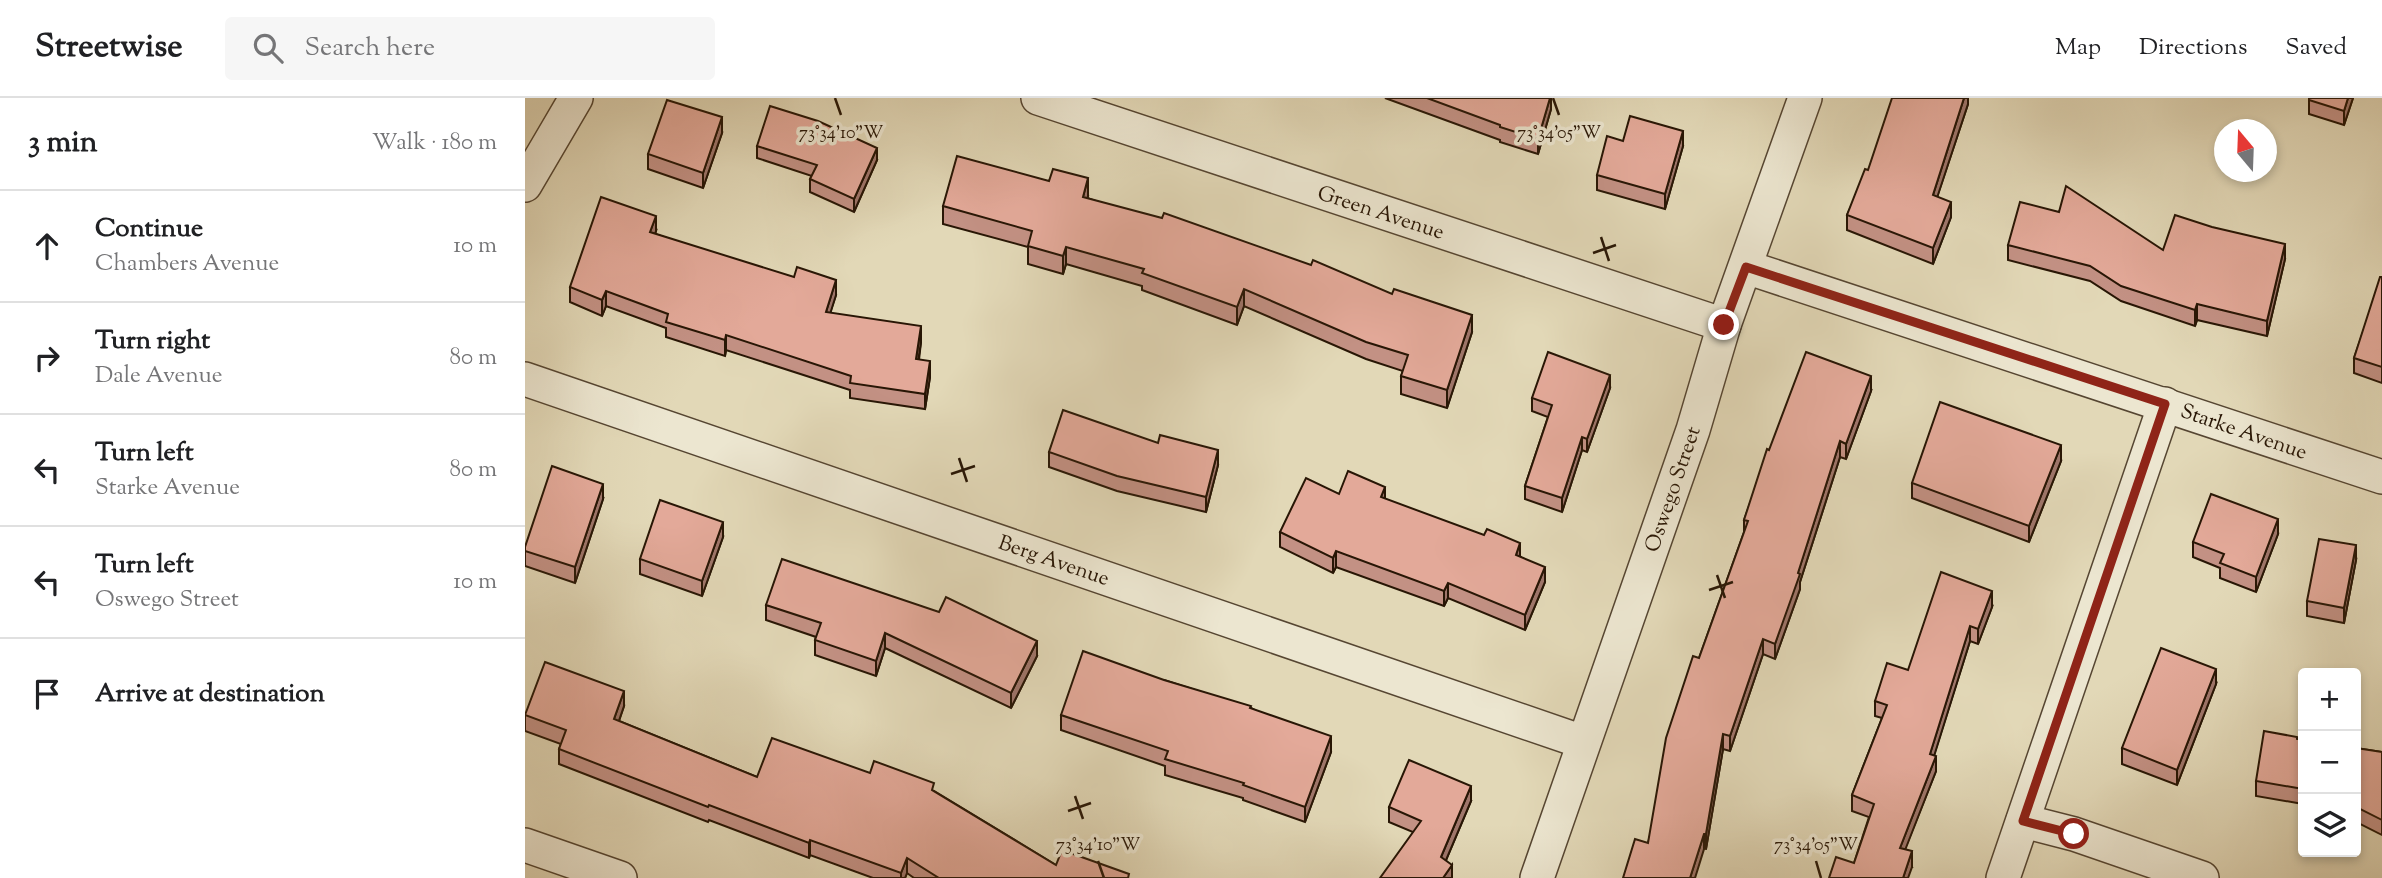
<!DOCTYPE html>
<html lang="en">
<head>
<meta charset="utf-8">
<style>
  body { margin:0; font-family:"Sorts Mill Goudy",serif; background:#f6f6f6; color:#202124 }
  .controls { position:absolute; right:21px; bottom:21px; display:grid; overflow:hidden; border-radius:7px; box-shadow:0 4px 10px #0003 }
  .controls button { width:63px; height:63px; display:grid; place-items:center; padding:0; border:0; border-bottom:2px solid #e0e0e0; background:#fff; color:#202124; font:35px sans-serif }
  .compass { position:absolute; left:1689px; top:21px; width:63px; height:63px; border-radius:50%; background:#fff; box-shadow:0 4px 10px #0003; rotate:341deg }
  .stop { position:absolute; width:21px; height:21px; margin:-16px; border:5px solid #8f2418; border-radius:50%; background:#fff }
  .stop.end { background:#8f2418; border-color:#fff; box-shadow:0 2px 7px #0008 }
  .list { margin:0; padding:0; list-style:none }
  h2 { display:flex; justify-content:space-between; align-items:center; height:91px; margin:0; padding:0 28px; font-size:30px }
  h2 small { font-size:23px; font-weight:400; color:#757577 }
  .list li { display:grid; grid-template-columns:46px 1fr auto; gap:21px; align-items:center; box-sizing:border-box; height:112px; padding:0 28px; border-top:2px solid #e0e0e0 }
  .list b { display:block; font-size:26px; white-space:nowrap }
  .list p { margin:0; font-size:23px; white-space:nowrap; color:#757577 }
  .list em { font-size:23px; font-style:normal; color:#757577 }
  .icon { flex:none; width:38px; height:38px; fill:none; stroke:currentColor; stroke-width:2; stroke-linecap:round; stroke-linejoin:round }
  .map { position:relative; flex:none; width:1857px; height:780px; overflow:hidden }
  header { display:flex; align-items:center; gap:42px; box-sizing:border-box; height:98px; padding:0 35px; background:#fff; border-bottom:2px solid #e0e0e0 }
  header strong { font-size:33px }
  nav { display:flex; gap:38px; margin-inline-start:auto; font-size:24px }
  .search { width:490px; height:63px; background:#f6f6f6; display:flex; align-items:center; gap:18px; box-sizing:border-box; padding:0 24px; border-radius:7px; color:#757577; font-size:26px }
  main { display:flex }
  aside { flex:1; background:#fff }
  .map>svg:first-child { display:block }
  .lines { fill:none; stroke-linecap:round; stroke-linejoin:round }
  .street-casing { stroke:#564632; stroke-width:36 }
  .street { stroke:#ece6d0; stroke-width:33 }
  .wall { fill:#c39184; stroke:#281605; stroke-width:2 }
  .shaded-wall { fill:#9f766b; stroke:#281605; stroke-width:2 }
  .building { fill:#e3a999; stroke:#281605; stroke-width:2 }
  .route { stroke:#8f2418; stroke-width:9 }
  .ticks { fill:none; stroke:#281605; stroke-width:2.5 }
  .labels { text-anchor:middle; stroke-width:7; stroke-linejoin:round; paint-order:stroke }
  .street-label { font-size:21px; fill:#281605; stroke:#ece6d0 }
  .ticks-label { font-size:18px; text-anchor:middle; fill:#281605; stroke:#ece6d0; stroke-width:7; stroke-linejoin:round; paint-order:stroke }
</style>
</head>
<body>
<header>
<strong>Streetwise</strong>
<div class="search"><svg class="icon" aria-label="search" viewBox="0 0 24 24"><circle cx="10" cy="10" r="6"/><path d="M15 15l6 6"/></svg>Search here</div>
<nav><a>Map</a><a>Directions</a><a>Saved</a></nav>
</header>
<main>
<aside>
<h2>3 min<small>Walk · 180 m</small></h2>
<ul class="list">
<li><svg class="icon" aria-label="ahead" viewBox="0 0 24 24"><path d="M12 20V5M6 11l6-6 6 6"/></svg><div><b>Continue</b><p>Chambers Avenue</p></div><em>10 m</em></li>
<li><svg class="icon" aria-label="right" viewBox="0 0 24 24"><path d="M7 20v-9h11M14 6l5 5-5 5"/></svg><div><b>Turn right</b><p>Dale Avenue</p></div><em>80 m</em></li>
<li><svg class="icon" aria-label="left" viewBox="0 0 24 24"><path d="M17 20v-9H6M10 6l-5 5 5 5"/></svg><div><b>Turn left</b><p>Starke Avenue</p></div><em>80 m</em></li>
<li><svg class="icon" aria-label="left" viewBox="0 0 24 24"><path d="M17 20v-9H6M10 6l-5 5 5 5"/></svg><div><b>Turn left</b><p>Oswego Street</p></div><em>10 m</em></li>
<li><svg class="icon" aria-label="arrive" viewBox="0 0 24 24"><path d="M6 21V4h12l-3 4 3 4H6"/></svg><div><b>Arrive at destination</b></div></li>
</ul>
</aside>
<div class="map">
<svg width="1857" height="780" viewBox="0 0 1857 780">
  <rect width="100%" height="100%" fill="#e2d8b7"/>
  <filter id="stains"><feTurbulence type="fractalNoise" baseFrequency=".00286" numOctaves="4"/><feColorMatrix values="0 0 0 0 .2 0 0 0 0 .09 0 0 0 0 .02 0 0 0 .5 -.17"/></filter>
  <radialGradient id="worn" r=".72"><stop offset=".6" stop-color="#630" stop-opacity="0"/><stop offset="1" stop-color="#630" stop-opacity=".3"/></radialGradient>
  <g class="lines">
    <g class="street-casing">
      <g id="street">
        <polyline points="513,0 1199,227"/>
        <polyline points="0,87 51,0"/>
        <polyline points="1221,169 1857,379"/>
        <polyline points="0,281 1058,644"/>
        <polyline points="1498,723 1549,736 1677,780"/>
        <polyline points="0,747 95,780"/>
        <polyline points="1012,780 1168,332 1199,227 1280,0"/>
        <polyline points="1478,780 1640,306"/>
      </g>
    </g>
    <use href="#street" class="street"/>
  </g>
  <g class="wall">
    <polygon points="860,0 1026,0 1026,11 1013,56 975,44 975,42"/>
    <polygon points="1443,0 1443,6 1412,99 1426,119 1408,166 1322,132 1322,117 1343,72"/>
    <polygon points="1828,0 1819,27 1784,16 1784,2"/>
    <polygon points="197,35 178,90 123,71 123,56"/>
    <polygon points="1098,43 1158,48 1140,111 1072,92 1072,77"/>
    <polygon points="232,48 352,62 329,114 285,94 285,81 287,78 232,60"/>
    <polygon points="524,83 563,98 562,100 947,234 922,310 876,296 876,278 878,273 841,261 719,208 712,227 617,192 617,188 541,166 538,176 503,166 503,149 418,126 418,108"/>
    <polygon points="131,133 130,136 311,197 305,215 396,244 394,262 405,279 400,311 325,300 325,292 201,252 200,258 141,239 141,230 81,208 77,218 45,204 45,189"/>
    <polygon points="1483,147 1638,152 1760,161 1742,238 1672,222 1670,228 1596,203 1565,183 1483,162"/>
    <polygon points="1857,179 1857,285 1829,275 1829,260"/>
    <polygon points="1085,290 1062,354 1057,352 1037,414 1000,401 1000,388 1023,319 1007,313 1007,300"/>
    <polygon points="1346,293 1321,361 1315,359 1275,484 1275,491 1250,561 1238,556 1205,653 1198,651 1181,751 1123,745 1174,560 1219,434 1219,422 1244,352"/>
    <polygon points="524,354 693,367 681,414 592,393 524,369"/>
    <polygon points="1536,363 1504,444 1387,400 1387,385"/>
    <polygon points="814,396 860,401 995,458 1020,484 1000,532 923,500 919,508 811,469 808,475 755,449 755,434"/>
    <polygon points="78,401 50,485 0,468 0,449"/>
    <polygon points="1753,436 1731,494 1695,480 1695,470 1668,459 1668,444"/>
    <polygon points="198,439 177,498 115,476 115,461"/>
    <polygon points="1831,462 1819,525 1782,518 1782,503"/>
    <polygon points="241,507 512,558 486,610 360,550 351,578 290,557 290,542 291,539 241,522"/>
    <polygon points="1467,509 1453,546 1445,543 1409,657 1411,673 1380,751 1387,769 1329,765 1344,719 1327,713 1327,697 1357,620 1350,618 1350,603 1383,572"/>
    <polygon points="639,582 726,610 806,654 780,724 718,702 718,700 640,677 640,668 536,632 536,617"/>
    <polygon points="1691,586 1652,687 1597,666 1597,650"/>
    <polygon points="99,608 94,623 232,679 345,675 409,693 531,767 604,780 389,780 382,775 380,780 348,780 285,757 284,760 184,722 183,724 34,666 34,651 36,646 0,633 0,617"/>
    <polygon points="1772,641 1778,642 1778,706 1731,698 1731,683"/>
    <polygon points="1831,650 1857,654 1857,737 1831,724"/>
    <polygon points="946,703 921,762 927,780 888,734 864,724 864,709"/>
  </g>
  <g class="shaded-wall">
    <polygon points="1025,0 1026,0 1026,11 1013,56 1013,41"/>
    <polygon points="1439,0 1443,0 1443,6 1408,112 1408,97"/>
    <polygon points="1823,0 1828,0 1819,27 1819,13"/>
    <polygon points="197,19 197,35 178,90 178,75"/>
    <polygon points="1158,33 1158,48 1140,111 1140,96"/>
    <polygon points="352,50 352,62 329,114 329,101"/>
    <polygon points="563,80 563,98 558,117 558,99"/>
    <polygon points="1426,104 1426,119 1408,166 1408,150"/>
    <polygon points="131,118 131,133 125,149 125,134"/>
    <polygon points="1760,146 1760,161 1742,238 1742,223"/>
    <polygon points="541,149 541,166 538,176 538,158"/>
    <polygon points="311,182 311,197 301,229 301,214"/>
    <polygon points="719,191 719,208 712,227 712,209"/>
    <polygon points="81,193 81,208 77,218 77,202"/>
    <polygon points="1672,206 1672,222 1670,228 1670,212"/>
    <polygon points="947,217 947,234 922,310 922,292"/>
    <polygon points="396,228 396,244 391,277 391,261"/>
    <polygon points="201,237 201,252 200,258 200,242"/>
    <polygon points="405,263 405,279 400,311 400,296"/>
    <polygon points="1085,277 1085,290 1062,354 1062,341"/>
    <polygon points="1346,278 1346,293 1321,361 1321,346"/>
    <polygon points="1057,339 1057,352 1037,414 1037,400"/>
    <polygon points="1315,343 1315,359 1275,484 1275,491 1250,561 1250,546"/>
    <polygon points="1536,347 1536,363 1504,444 1504,428"/>
    <polygon points="693,352 693,367 681,414 681,399"/>
    <polygon points="78,386 78,401 50,485 50,469"/>
    <polygon points="860,389 860,404 856,399"/>
    <polygon points="1753,421 1753,436 1731,494 1731,479"/>
    <polygon points="198,424 198,439 177,498 177,483"/>
    <polygon points="995,445 995,460 991,457"/>
    <polygon points="1831,447 1831,462 1819,525 1819,510"/>
    <polygon points="811,453 811,469 808,475 808,460"/>
    <polygon points="1020,469 1020,484 1000,532 1000,517"/>
    <polygon points="923,485 923,500 919,508 919,493"/>
    <polygon points="1467,493 1467,509 1453,546 1453,531"/>
    <polygon points="1445,528 1445,543 1405,671 1405,656"/>
    <polygon points="360,535 360,550 351,578 351,563"/>
    <polygon points="1238,541 1238,556 1205,653 1205,638"/>
    <polygon points="512,543 512,558 486,610 486,595"/>
    <polygon points="1691,571 1691,586 1652,687 1652,672"/>
    <polygon points="99,593 99,608 89,637 89,621"/>
    <polygon points="1198,636 1198,651 1181,751 1181,736"/>
    <polygon points="806,638 806,654 780,724 780,709"/>
    <polygon points="1411,658 1411,673 1375,765 1375,750"/>
    <polygon points="946,688 946,703 916,774 916,759"/>
    <polygon points="1179,736 1179,751 1170,780 1165,780"/>
    <polygon points="285,742 285,757 284,760 284,745"/>
    <polygon points="1387,753 1387,769 1383,780 1378,780"/>
    <polygon points="382,760 382,775 380,780 376,780 376,775"/>
    <polygon points="927,767 927,780 918,780"/>
  </g>
  <g class="building">
    <polygon points="902,0 1025,0 1013,41 975,29 975,27"/>
    <polygon points="1367,0 1439,0 1408,97 1426,104 1408,150 1322,117 1340,71 1343,72"/>
    <polygon points="1784,0 1823,0 1819,13 1784,2"/>
    <polygon points="142,2 197,19 178,75 123,56"/>
    <polygon points="245,8 293,23 352,50 329,101 285,81 292,67 232,48"/>
    <polygon points="1105,18 1158,33 1140,96 1072,77 1082,38 1098,43"/>
    <polygon points="432,58 524,83 528,71 563,80 558,99 637,120 639,115 786,167 788,162 867,196 869,191 947,217 922,292 876,278 883,257 841,244 719,191 712,209 617,175 619,171 541,149 538,158 503,148 507,133 418,108"/>
    <polygon points="1541,88 1638,152 1650,117 1687,129 1760,146 1742,223 1672,206 1670,212 1596,188 1565,168 1483,147 1495,104 1534,114"/>
    <polygon points="76,99 131,118 125,134 269,179 272,169 311,182 301,214 396,228 391,261 405,263 400,296 325,285 326,278 201,237 200,242 141,224 143,216 81,193 77,202 45,189"/>
    <polygon points="1855,179 1857,179 1857,269 1829,260"/>
    <polygon points="1023,254 1085,277 1062,341 1057,339 1037,400 1000,388 1027,307 1007,300"/>
    <polygon points="1281,254 1346,278 1321,346 1315,343 1273,475 1275,476 1250,546 1238,541 1205,638 1198,636 1181,736 1179,736 1165,780 1098,780 1110,741 1123,745 1141,640 1168,558 1174,560 1223,423 1219,422 1242,351 1244,352"/>
    <polygon points="1415,304 1536,347 1504,428 1387,385"/>
    <polygon points="538,312 633,345 635,337 693,352 681,399 592,378 524,354"/>
    <polygon points="27,368 78,386 50,469 0,453 0,449"/>
    <polygon points="823,373 860,389 856,399 959,437 962,431 995,445 991,457 1020,469 1000,517 923,485 919,493 811,453 808,460 755,434 781,380 814,396"/>
    <polygon points="1686,396 1753,421 1731,479 1695,465 1699,456 1668,444"/>
    <polygon points="135,402 198,424 177,483 115,461"/>
    <polygon points="1794,441 1831,447 1819,510 1782,503"/>
    <polygon points="257,461 414,514 421,499 512,543 486,595 360,535 351,563 290,542 296,525 241,507"/>
    <polygon points="1416,474 1467,493 1453,531 1445,528 1405,656 1411,658 1375,750 1387,753 1378,780 1304,780 1311,759 1329,765 1349,706 1327,697 1362,607 1350,603 1362,565 1383,572"/>
    <polygon points="1636,550 1691,571 1652,672 1597,650"/>
    <polygon points="558,553 639,582 726,608 725,610 806,638 780,709 718,687 719,685 640,661 643,653 536,617"/>
    <polygon points="20,564 99,593 89,621 232,679 247,640 345,675 349,663 409,685 407,692 531,767 537,752 604,776 603,780 414,780 382,760 376,775 285,742 284,745 184,707 183,709 34,651 41,632 0,617"/>
    <polygon points="1739,633 1772,639 1772,641 1778,642 1778,691 1731,683"/>
    <polygon points="1831,650 1857,654 1857,722 1831,709"/>
    <polygon points="884,662 946,688 916,759 927,767 918,780 855,780 896,723 864,709"/>
  </g>
  <g class="lines">
    <polyline class="route" points="1199,227 1221,169 1640,306 1498,723 1549,736"/>
  </g>
  <path class="ticks" d="M310,0L316,17M1028,0L1034,17M1076,139L1084,163M1068,155L1091,147M434,360L442,384M426,376L450,368M1192,477L1200,500M1184,492L1208,484M550,698L558,721M543,713L566,705M573,763L579,780M1291,763L1296,780"/>
  <g class="labels">
    <g class="street-label">
      <text transform="translate(856 114) rotate(18)" y="7">Green Avenue</text>
      <text transform="translate(1719 333) rotate(19)" y="7">Starke Avenue</text>
      <text transform="translate(1147 391) rotate(-71)" y="7">Oswego Street</text>
      <text transform="translate(529 462) rotate(19)" y="7">Berg Avenue</text>
    </g>
  </g>
  <g class="ticks-label">
    <text x="316" y="40">73°34'10"W</text>
    <text x="1034" y="40">73°34'05"W</text>
    <text x="573" y="752">73°34'10"W</text>
    <text x="1291" y="752">73°34'05"W</text>
  </g>
  <rect width="100%" height="100%" filter="url(#stains)"/>
  <rect width="100%" height="100%" fill="url(#worn)"/>
</svg>
<div class="controls">
<button>+</button>
<button>−</button>
<button><svg class="icon" aria-label="layers" viewBox="0 0 24 24"><path d="M12 4l9 5-9 5-9-5zM3 14l9 5 9-5"/></svg></button>
</div>
<svg class="compass" viewBox="-18 -18 36 36"><path d="M0-13l5 13h-10z" fill="#e53935"/><path d="M0 13l5-13h-10z" fill="#757577"/></svg>
<div class="stop" style="left:1549px;top:736px"></div>
<div class="stop end" style="left:1199px;top:227px"></div>
</div>
</main>
</body>
</html>
